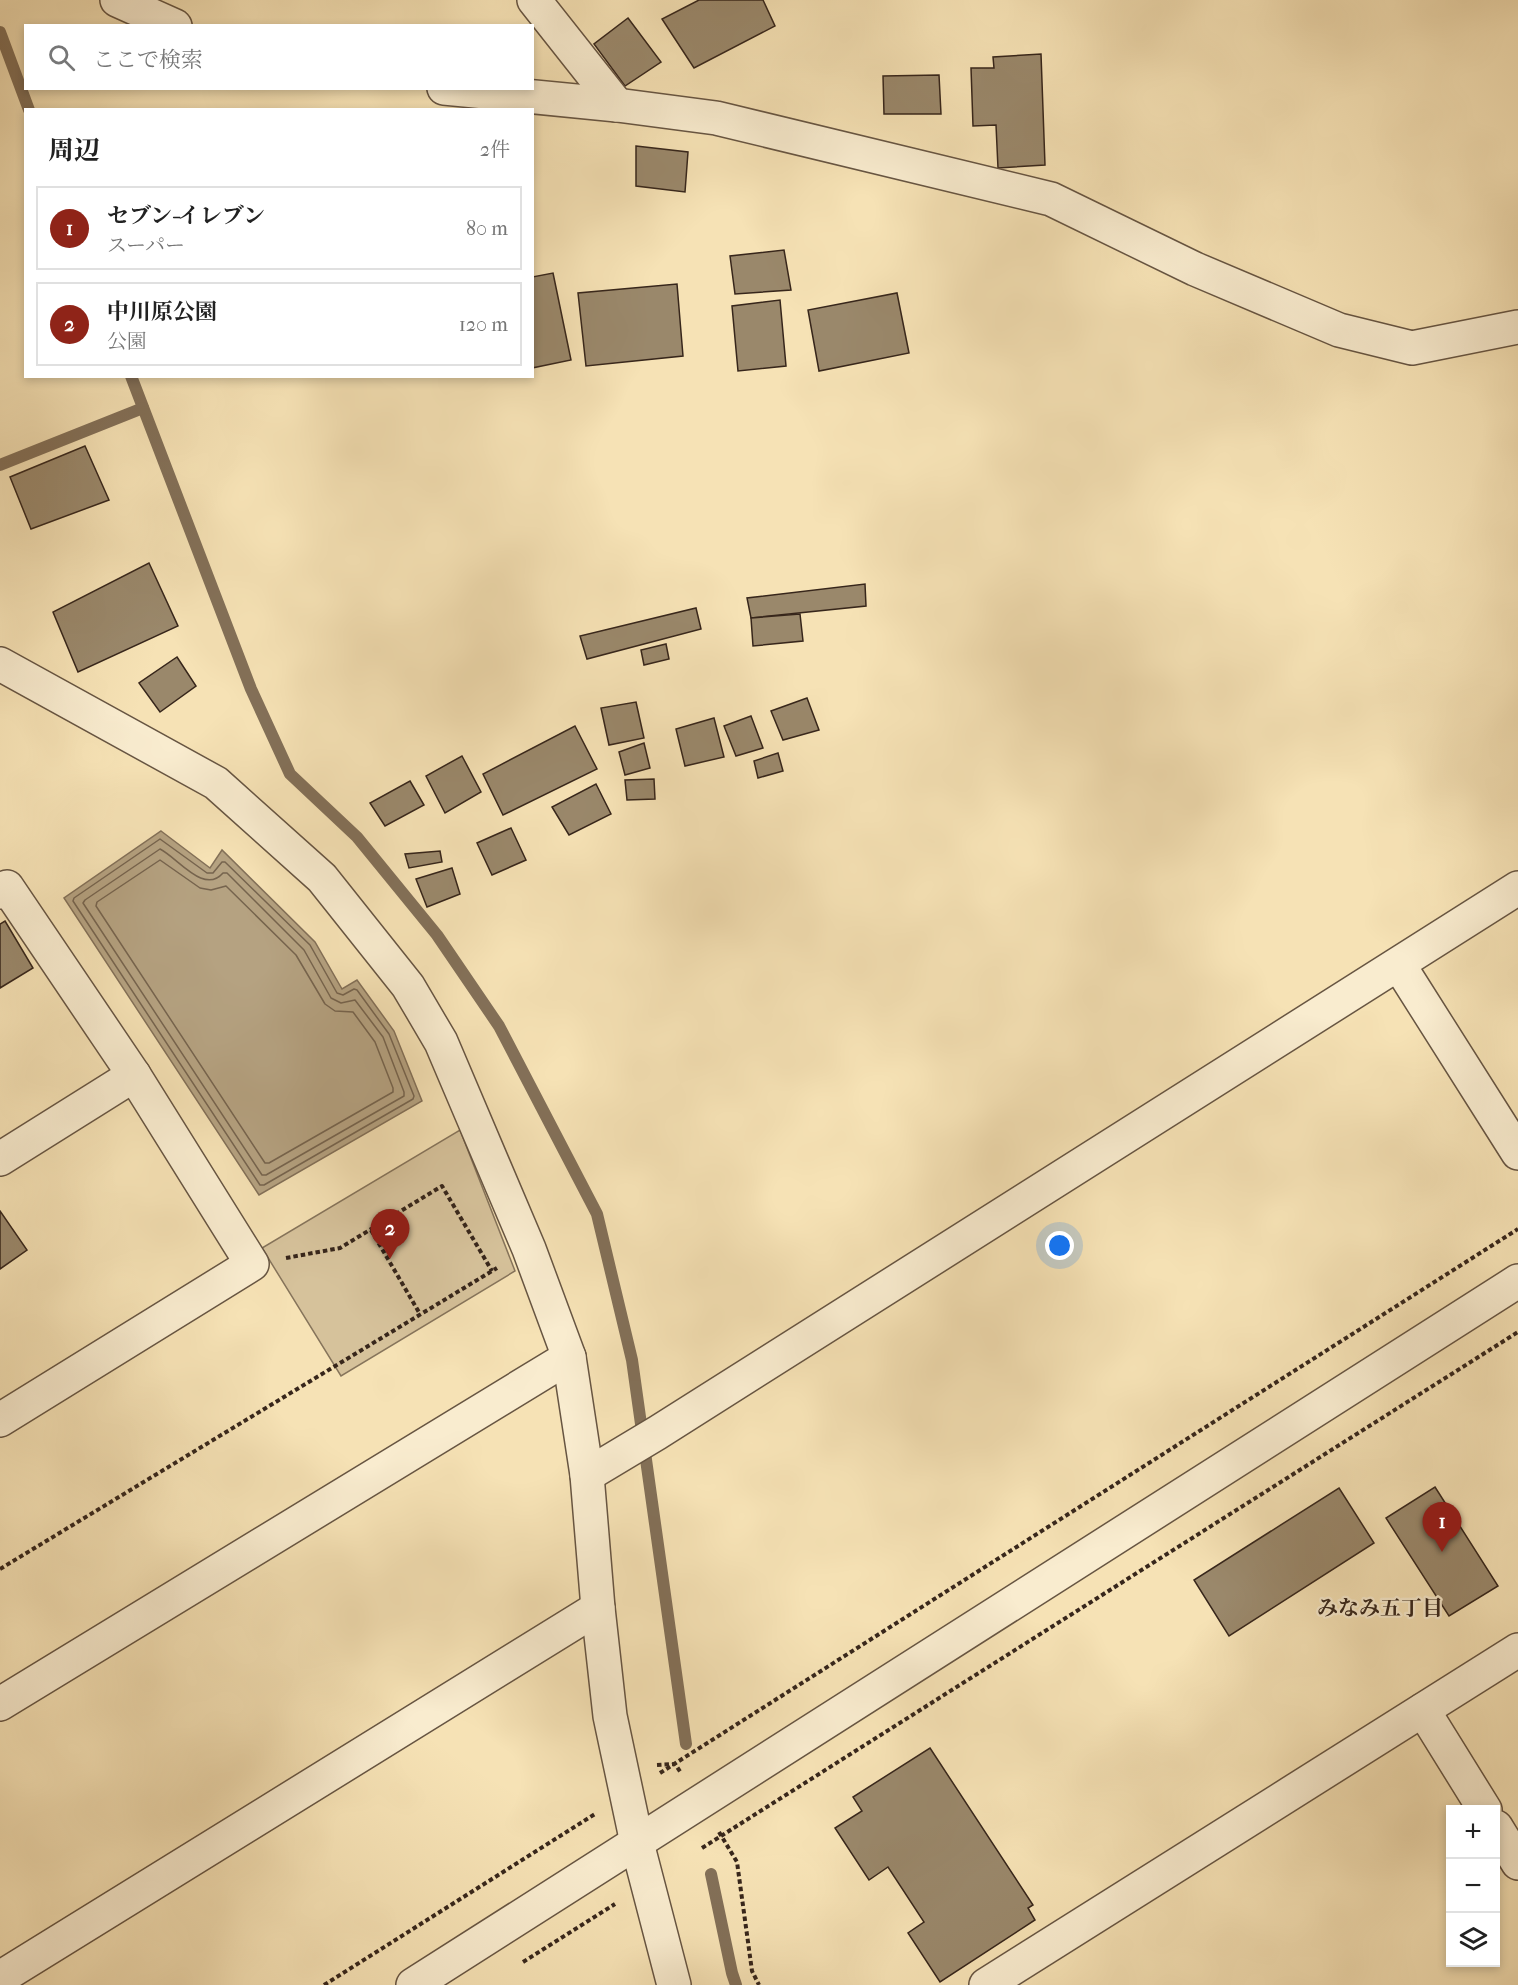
<!DOCTYPE html>
<html lang="ja">
<head>
<meta charset="utf-8">
<style>
  body { margin:0; font-family:"IM FELL French Canon","Noto Serif JP",serif; background:#f2f2f2; color:#222 }
  .controls { position:absolute; right:18px; bottom:18px; display:grid; overflow:hidden; border-radius:0px; box-shadow:0 3px 9px #0003 }
  .controls button { width:54px; height:54px; display:grid; place-items:center; padding:0; border:0; border-bottom:2px solid #e0e0e0; background:#fff; color:#222; font:30px sans-serif }
  .you { position:absolute; left:1060px; top:1246px; width:21px; height:21px; margin:-15px; border:4px solid #fff; border-radius:50%; background:#1a73e8; box-shadow:0 0 0 9px #1a73e833 }
  .badge { display:grid; place-items:center; width:39px; height:39px; border-radius:50%; background:#8f2418; color:#fff; font-size:20px; font-weight:700 }
  .pin { position:absolute; translate:-50% -50px; filter:drop-shadow(0 2px 3px #0008) }
  .pin::after { content:''; position:absolute; top:32px; width:21px; height:18px; background:inherit; clip-path:polygon(0 0,100% 0,50% 100%) }
  .list { margin:0; padding:0; list-style:none }
  h2 { display:flex; justify-content:space-between; align-items:center; height:78px; margin:0; padding:0 24px; font-size:26px }
  h2 small { font-size:20px; font-weight:400; color:#767676 }
  .list li { display:grid; grid-template-columns:39px 1fr auto; gap:18px; align-items:center; box-sizing:border-box; height:84px; margin:0 12px 12px; padding:0 12px; border:2px solid #e0e0e0; border-radius:0px }
  .list b { display:block; font-size:22px; white-space:nowrap }
  .list p { margin:0; font-size:20px; white-space:nowrap; color:#767676 }
  .list em { font-size:20px; font-style:normal; color:#767676 }
  .icon { flex:none; width:33px; height:33px; fill:none; stroke:currentColor; stroke-width:2; stroke-linecap:round; stroke-linejoin:round }
  .map { position:relative; flex:none; width:1518px; height:1985px; overflow:hidden }
  .search { position:absolute; background:#fff; box-shadow:0 3px 9px #0003; left:24px; top:24px; width:510px; height:66px; display:flex; align-items:center; gap:15px; box-sizing:border-box; padding:0 21px; border-radius:0px; color:#767676; font-size:22px }
  .panel { position:absolute; background:#fff; box-shadow:0 3px 9px #0003; left:24px; top:108px; width:510px; height:270px; border-radius:0px }
  .map>svg:first-child { display:block }
  .green { fill:#d6c29b; stroke:#86745b; stroke-width:1.5 }
  .water { fill:#b5a281; stroke:#837058; stroke-width:1.5 }
  .lines { fill:none; stroke-linecap:round; stroke-linejoin:round }
  .shore { stroke:#76644e; stroke-width:1.5 }
  .stream { stroke:#837058; stroke-width:12 }
  .building { fill:#9a886b; stroke:#37261b; stroke-width:1.5 }
  .minor-casing { stroke:#675542; stroke-width:36 }
  .tertiary-casing { stroke:#675542; stroke-width:36 }
  .path { stroke:#37261b; stroke-width:4; stroke-dasharray:4.5 3; stroke-linecap:butt }
  .minor { stroke:#f9eccf; stroke-width:33 }
  .tertiary { stroke:#f9eccf; stroke-width:33 }
  .labels { text-anchor:middle; stroke-width:4.5; stroke-linejoin:round; paint-order:stroke }
  .neighbourhood-label { font-size:21px; font-weight:bold; fill:#37261b; stroke:#f9eccf }
</style>
</head>
<body>
<div class="map">
<svg width="1518" height="1985" viewBox="0 0 1518 1985">
  <rect width="100%" height="100%" fill="#f6e2b5"/>
  <filter id="stains"><feTurbulence type="fractalNoise" baseFrequency=".00333" numOctaves="4"/><feColorMatrix values="0 0 0 0 .2 0 0 0 0 .09 0 0 0 0 .02 0 0 0 .5 -.17"/></filter>
  <radialGradient id="worn" r=".72"><stop offset=".6" stop-color="#630" stop-opacity="0"/><stop offset="1" stop-color="#630" stop-opacity=".3"/></radialGradient>
  <polygon class="green" points="460,1130 515,1271 341,1376 262,1248"/>
  <polygon class="water" points="161,831 210,868 222,850 315,942 342,989 357,980 394,1031 422,1101 259,1195 64,898"/>
  <g class="lines">
    <g class="shore">
      <polygon points="160,839 207,873 213,873 222,862 225,862 310,945 337,993 343,995 354,989 357,990 389,1034 414,1096 413,1099 264,1185 260,1185 73,901 74,898"/>
      <path d="M160,849C178,858 204,895 223,873H227L304,950L331,998L341,1003L355,1000L383,1037L404,1092V1096L266,1175H262L83,903L85,900Z"/>
      <polygon points="160,860 200,888 211,890 226,886 296,955 325,1004 335,1011 353,1012 375,1042 393,1088 393,1092 269,1163 265,1163 96,906 97,902"/>
    </g>
    <g class="stream">
      <polyline points="0,32 29,110"/>
      <polyline points="131,376 251,689 290,774 357,837 437,935 499,1026 597,1214 632,1360 686,1744"/>
      <polyline points="0,465 143,408"/>
      <polyline points="711,1874 732,1973 736,1985"/>
    </g>
  </g>
  <g class="building">
    <polygon points="699,0 763,0 775,26 694,68 662,19"/>
    <polygon points="628,18 661,62 625,86 594,44"/>
    <polygon points="1041,54 1045,165 998,168 996,125 973,126 971,68 994,68 993,57"/>
    <polygon points="939,75 941,114 884,114 883,76"/>
    <polygon points="636,146 688,152 685,192 636,186"/>
    <polygon points="784,250 791,290 735,294 730,256"/>
    <polygon points="553,273 571,360 532,368 532,277"/>
    <polygon points="677,284 683,356 586,366 578,293"/>
    <polygon points="897,293 909,353 819,371 808,310"/>
    <polygon points="780,300 786,366 738,371 732,306"/>
    <polygon points="85,446 109,500 31,529 10,477"/>
    <polygon points="149,563 178,626 78,672 53,612"/>
    <polygon points="865,584 866,606 751,618 747,598"/>
    <polygon points="696,608 701,629 587,659 580,636"/>
    <polygon points="800,614 803,641 753,646 751,618"/>
    <polygon points="666,644 669,659 644,665 641,650"/>
    <polygon points="177,657 196,686 160,712 139,683"/>
    <polygon points="807,698 819,730 783,740 771,711"/>
    <polygon points="636,702 644,738 609,745 601,708"/>
    <polygon points="751,716 763,748 736,756 724,726"/>
    <polygon points="714,718 724,757 685,766 676,729"/>
    <polygon points="575,726 597,769 503,815 483,774"/>
    <polygon points="644,743 650,768 625,775 619,752"/>
    <polygon points="778,753 783,771 758,778 754,761"/>
    <polygon points="462,756 481,792 445,813 426,776"/>
    <polygon points="654,779 655,799 627,800 625,780"/>
    <polygon points="410,781 424,805 385,826 370,803"/>
    <polygon points="596,784 611,814 569,835 552,807"/>
    <polygon points="511,828 526,860 492,875 477,843"/>
    <polygon points="440,851 442,862 409,868 405,854"/>
    <polygon points="452,868 460,894 427,907 416,879"/>
    <polygon points="5,921 33,968 0,988 0,924"/>
    <polygon points="0,1211 27,1250 0,1269"/>
    <polygon points="1435,1487 1498,1586 1449,1616 1386,1518"/>
    <polygon points="1339,1488 1374,1543 1229,1636 1194,1580"/>
    <polygon points="930,1748 1033,1905 1028,1908 1035,1920 940,1982 908,1933 924,1922 888,1867 869,1880 835,1828 862,1811 853,1797"/>
  </g>
  <g class="lines">
    <g class="minor-casing">
      <g id="minor">
        <polyline points="117,0 175,26"/>
        <polyline points="534,0 617,105"/>
        <polyline points="444,88 617,105 716,118 1051,199 1195,269 1339,330 1412,348 1518,327"/>
        <polyline points="0,664 216,783 322,878 408,986 441,1042 529,1249 569,1357 587,1475 598,1608 610,1716 637,1843 674,1985"/>
        <polyline points="0,892 7,887 134,1075 252,1264 0,1420"/>
        <polyline points="1399,965 1518,1153"/>
        <polyline points="0,1159 134,1075"/>
        <polyline points="587,1475 657,1433 1518,888"/>
        <polyline points="0,1704 569,1357"/>
        <polyline points="1423,1710 1485,1810"/>
        <polyline points="1496,1827 1518,1863"/>
        <polyline points="0,1978 598,1608"/>
        <polyline points="986,1985 1518,1650"/>
      </g>
    </g>
    <g class="tertiary-casing">
      <polyline id="tertiary" points="413,1985 1518,1281"/>
    </g>
    <g class="path">
      <polyline points="371,1230 420,1314"/>
      <polyline points="286,1258 340,1248 442,1186 492,1271"/>
      <polyline points="0,1569 497,1268"/>
      <polyline points="657,1765 675,1764 681,1773"/>
      <polyline points="660,1773 1518,1229"/>
      <polyline points="719,1832 737,1862 752,1971 759,1985"/>
      <polyline points="702,1848 1518,1332"/>
      <polyline points="523,1962 615,1904"/>
      <polyline points="324,1985 595,1814"/>
    </g>
    <use href="#minor" class="minor"/>
    <use href="#tertiary" class="tertiary"/>
  </g>
  <g class="labels">
    <g class="neighbourhood-label">
      <text x="1380" y="1615">みなみ五丁目</text>
    </g>
  </g>
  <rect width="100%" height="100%" filter="url(#stains)"/>
  <rect width="100%" height="100%" fill="url(#worn)"/>
</svg>
<div class="controls">
<button>+</button>
<button>−</button>
<button><svg class="icon" aria-label="layers" viewBox="0 0 24 24"><path d="M12 4l9 5-9 5-9-5zM3 14l9 5 9-5"/></svg></button>
</div>
<div class="you"></div>
<div class="pin badge" style="left:1442px;top:1552px">1</div>
<div class="pin badge" style="left:390px;top:1259px">2</div>
<div class="search"><svg class="icon" aria-label="search" viewBox="0 0 24 24"><circle cx="10" cy="10" r="6"/><path d="M15 15l6 6"/></svg>ここで検索</div>
<section class="panel">
<h2>周辺<small>2件</small></h2>
<ul class="list">
<li><span class="badge">1</span><div><b>セブン-イレブン</b><p>スーパー</p></div><em>80 m</em></li>
<li><span class="badge">2</span><div><b>中川原公園</b><p>公園</p></div><em>120 m</em></li>
</ul>
</section>
</div>
</body>
</html>
